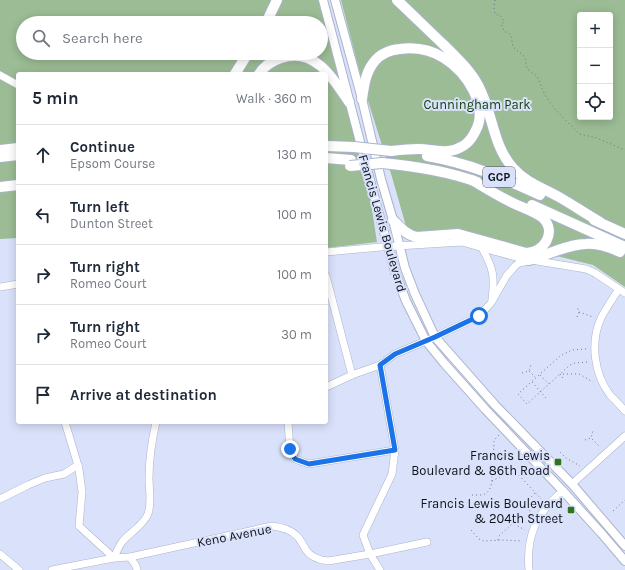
<!DOCTYPE html>
<html lang="en">
<head>
<meta charset="utf-8">
<style>
  body { margin:0; font-family:Karla,sans-serif; background:#f6f6f7; color:#1f2937 }
  .controls { position:absolute; right:12px; top:12px; display:grid; overflow:hidden; border-radius:4px; box-shadow:0 2px 10px #0003 }
  .controls button { width:36px; height:36px; display:grid; place-items:center; padding:0; border:0; border-bottom:1px solid #e0e1e3; background:#fff; color:#1f2937; font:20px sans-serif }
  .stop { position:absolute; width:12px; height:12px; margin:-9px; border:3px solid #1a73e8; border-radius:50%; background:#fff }
  .stop.end { background:#1a73e8; border-color:#fff; box-shadow:0 1px 4px #0008 }
  .list { margin:0; padding:0; list-style:none }
  h2 { display:flex; justify-content:space-between; align-items:center; height:52px; margin:0; padding:0 16px; font-size:17px }
  h2 small { font-size:13px; font-weight:400; color:#747a83 }
  .list li { display:grid; grid-template-columns:26px 1fr auto; gap:12px; align-items:center; box-sizing:border-box; height:60px; padding:0 16px; border-top:1px solid #e0e1e3 }
  .list b { display:block; font-size:15px; white-space:nowrap }
  .list p { margin:0; font-size:13px; white-space:nowrap; color:#747a83 }
  .list em { font-size:13px; font-style:normal; color:#747a83 }
  .icon { flex:none; width:22px; height:22px; fill:none; stroke:currentColor; stroke-width:2; stroke-linecap:round; stroke-linejoin:round }
  .map { position:relative; flex:none; width:625px; height:570px; overflow:hidden }
  .search { position:absolute; background:#fff; box-shadow:0 2px 10px #0003; left:16px; top:16px; width:312px; height:44px; display:flex; align-items:center; gap:10px; box-sizing:border-box; padding:0 14px; border-radius:22px; color:#747a83; font-size:15px }
  .panel { position:absolute; background:#fff; box-shadow:0 2px 10px #0003; left:16px; top:72px; width:312px; height:352px; border-radius:4px }
  .map>svg:first-child { display:block }
  .green { fill:#9bbc94; fill-rule:evenodd }
  .lines { fill:none; stroke-linecap:round; stroke-linejoin:round }
  .minor-casing { stroke:#abb3cb; stroke-width:8 }
  .major-casing { stroke:#abb3cb; stroke-width:10 }
  .highway-casing { stroke:#abb3cb; stroke-width:12 }
  .path { stroke:#707586; stroke-width:1; stroke-dasharray:1 3; stroke-linecap:butt }
  .minor { stroke:#fff; stroke-width:7 }
  .major { stroke:#fff; stroke-width:8 }
  .highway { stroke:#fff; stroke-width:10 }
  .highway-bridge-casing { stroke:#abb3cb; stroke-width:12; stroke-linecap:butt }
  .highway-bridge { stroke:#fff; stroke-width:10 }
  .route { stroke:#1a73e8; stroke-width:5 }
  .poi-dot { fill:#2e761a; stroke:#dae2fb; stroke-width:1.5 }
  .labels { text-anchor:middle; stroke-width:4; stroke-linejoin:round; paint-order:stroke }
  .shield { fill:#dae2fb; stroke:#4c505e; stroke-width:1 }
  .shield-label { font-size:12px; font-weight:bold; fill:#0f121a }
  .park-label { font-size:13px; fill:#134007; stroke:#dae2fb }
  .street-label { font-size:13px; fill:#0f121a; stroke:#dae2fb }
  .poi-label { font-size:13px; fill:#0f121a; stroke:#dae2fb; text-anchor:end }
</style>
</head>
<body>
<div class="map">
<svg width="625" height="570" viewBox="0 0 625 570">
  <rect width="100%" height="100%" fill="#dae2fb"/>
  <g class="green">
    <path d="M0,0H319L366,171L377,242L326,248V74H18V238L0,239ZM23,23H321V53H23Z"/>
    <path d="M341,0H625V287L593,265L460,232L408,233L392,177L363,85ZM580,15H610V117H580Z"/>
  </g>
  <g class="lines">
    <g class="minor-casing">
      <g id="minor">
        <polyline points="0,75 18,85"/>
        <path d="M482,248C493,268 495,276 492,299"/>
        <polyline points="326,252 381,247 462,242 519,258 586,269 595,273 625,293"/>
        <polyline points="326,276 352,375"/>
        <polyline points="0,287 18,284"/>
        <path d="M619,289C613,298 606,308 601,318C590,342 594,374 610,395C615,400 620,405 625,411"/>
        <polyline points="326,387 352,375 380,365 395,354 435,337 479,316 491,303 507,275 511,271 515,266 519,263 528,261"/>
        <path d="M65,422L79,469L82,492L79,526L114,558C116,553 119,546 122,542C130,532 143,526 148,514C152,502 149,490 149,478C149,459 152,440 156,422"/>
        <polyline points="288,422 290,449 295,459 309,464 395,450"/>
        <polyline points="572,484 625,436"/>
        <polyline points="0,499 28,485 45,478 64,474 78,465"/>
        <polyline points="0,554 19,570"/>
        <polyline points="130,557 136,566 137,570"/>
        <path d="M52,570L114,558L130,557L272,526C282,527 290,529 297,536C301,540 303,545 306,550C311,557 319,560 328,561L370,554L427,542"/>
        <polyline points="380,570 370,554 363,535 392,474 395,450 380,365"/>
        <path d="M529,570C526,536 536,513 563,491"/>
      </g>
    </g>
    <g class="major-casing">
      <g id="major">
        <polyline points="323,0 377,207 395,272 406,301 426,341 444,363 485,409 563,491 602,534 625,561"/>
        <polyline points="335,0 362,99 381,179 393,220 405,268 415,294 435,337 495,405 572,484 625,546"/>
      </g>
    </g>
    <g class="highway-casing">
      <g id="highway">
        <path d="M397,0C413,15 429,31 445,46C457,58 470,70 478,85C493,112 492,145 513,168C526,183 543,188 559,197C573,205 586,214 600,222"/>
        <polyline points="266,23 277,0"/>
        <polyline points="235,74 248,53"/>
        <path d="M259,74C264,66 272,61 281,58C315,47 333,78 349,102"/>
        <path d="M362,99C364,87 365,73 374,62C380,54 389,50 400,49C415,47 431,50 444,58C466,72 490,106 475,132C472,138 468,143 463,146C446,156 435,149 418,149C409,149 400,150 391,151"/>
        <polyline points="326,146 354,147"/>
        <polyline points="0,150 18,148"/>
        <path d="M427,156C468,163 501,177 540,195"/>
        <polyline points="0,157 18,155"/>
        <polyline points="326,158 351,160"/>
        <path d="M382,163C414,166 447,171 477,182"/>
        <polyline points="0,187 18,185"/>
        <polyline points="532,205 625,247"/>
        <path d="M393,220C400,227 406,235 417,237L458,234L526,253C544,253 557,232 543,218C535,211 517,206 507,200C495,194 484,187 472,180"/>
        <polyline points="594,220 625,234"/>
        <path d="M529,260C547,255 569,244 586,244C598,243 609,247 620,252"/>
      </g>
    </g>
    <g class="path">
      <polyline points="495,0 494,7 495,14 501,16 504,22 501,24 504,31 511,35 513,47 525,57 527,69 537,76 545,95 553,107 579,134 597,138 625,150"/>
      <polyline points="579,312 593,317"/>
      <polyline points="577,317 579,312 577,306"/>
      <polyline points="586,349 572,350 560,356 518,394 527,404 570,365 575,363 587,362"/>
      <polyline points="529,371 535,377"/>
      <polyline points="522,373 529,371 531,364"/>
      <polyline points="540,375 549,384"/>
      <polyline points="563,378 560,374 579,374 593,382"/>
      <polyline points="532,382 546,398"/>
      <path d="M499,435C490,443 496,443 493,452C493,454 491,455 491,458C489,467 498,473 506,472C510,472 512,471 515,471L543,501"/>
      <polyline points="592,439 600,447"/>
      <polyline points="585,440 591,438 593,431"/>
      <polyline points="560,452 566,458 580,466"/>
      <polyline points="492,481 507,473"/>
      <path d="M472,495C475,495 479,495 482,495C494,492 492,476 492,468"/>
      <polyline points="613,511 625,500"/>
      <polyline points="533,514 524,505 535,493"/>
      <polyline points="471,530 479,539 484,541 504,540 522,541"/>
      <polyline points="498,540 499,536 512,524 514,524 525,530"/>
    </g>
    <use href="#minor" class="minor"/>
    <use href="#major" class="major"/>
    <use href="#highway" class="highway"/>
    <g class="highway-bridge-casing">
      <g id="highway-bridge">
        <polyline points="354,147 391,151"/>
        <polyline points="350,166 382,163"/>
      </g>
    </g>
    <use href="#highway-bridge" class="highway-bridge"/>
  </g>
  <g class="lines">
    <polyline class="route" points="290,449 295,459 309,464 395,450 380,365 395,354 435,337 479,316"/>
  </g>
  <g class="poi-dot">
    <rect x="554" y="458" width="8" height="8" rx="2"/>
    <rect x="567" y="506" width="8" height="8" rx="2"/>
  </g>
  <g class="labels">
    <rect class="shield" x="483" y="167" width="32" height="20" rx="3"/>
    <g class="shield-label">
      <text x="499" y="181">GCP</text>
    </g>
    <g class="park-label">
      <text x="477" y="109">Cunningham Park</text>
    </g>
    <g class="street-label">
      <text transform="translate(383 223) rotate(74)" y="5">Francis Lewis Boulevard</text>
      <text transform="translate(234 535) rotate(-11)" y="5">Keno Avenue</text>
    </g>
    <g class="poi-label">
      <text x="550" y="460">Francis Lewis<tspan x="550" dy="15">Boulevard &amp; 86th Road</tspan></text>
      <text x="563" y="508">Francis Lewis Boulevard<tspan x="563" dy="15">&amp; 204th Street</tspan></text>
    </g>
  </g>
</svg>
<div class="controls">
<button>+</button>
<button>−</button>
<button><svg class="icon" aria-label="locate" viewBox="0 0 24 24"><circle cx="12" cy="12" r="6"/><path d="M12 2v4M12 18v4M2 12h4M18 12h4"/></svg></button>
</div>
<div class="stop" style="left:479px;top:316px"></div>
<div class="stop end" style="left:290px;top:449px"></div>
<div class="search"><svg class="icon" aria-label="search" viewBox="0 0 24 24"><circle cx="10" cy="10" r="6"/><path d="M15 15l6 6"/></svg>Search here</div>
<section class="panel">
<h2>5 min<small>Walk · 360 m</small></h2>
<ul class="list">
<li><svg class="icon" aria-label="ahead" viewBox="0 0 24 24"><path d="M12 20V5M6 11l6-6 6 6"/></svg><div><b>Continue</b><p>Epsom Course</p></div><em>130 m</em></li>
<li><svg class="icon" aria-label="left" viewBox="0 0 24 24"><path d="M17 20v-9H6M10 6l-5 5 5 5"/></svg><div><b>Turn left</b><p>Dunton Street</p></div><em>100 m</em></li>
<li><svg class="icon" aria-label="right" viewBox="0 0 24 24"><path d="M7 20v-9h11M14 6l5 5-5 5"/></svg><div><b>Turn right</b><p>Romeo Court</p></div><em>100 m</em></li>
<li><svg class="icon" aria-label="right" viewBox="0 0 24 24"><path d="M7 20v-9h11M14 6l5 5-5 5"/></svg><div><b>Turn right</b><p>Romeo Court</p></div><em>30 m</em></li>
<li><svg class="icon" aria-label="arrive" viewBox="0 0 24 24"><path d="M6 21V4h12l-3 4 3 4H6"/></svg><div><b>Arrive at destination</b></div></li>
</ul>
</section>
</div>
</body>
</html>
